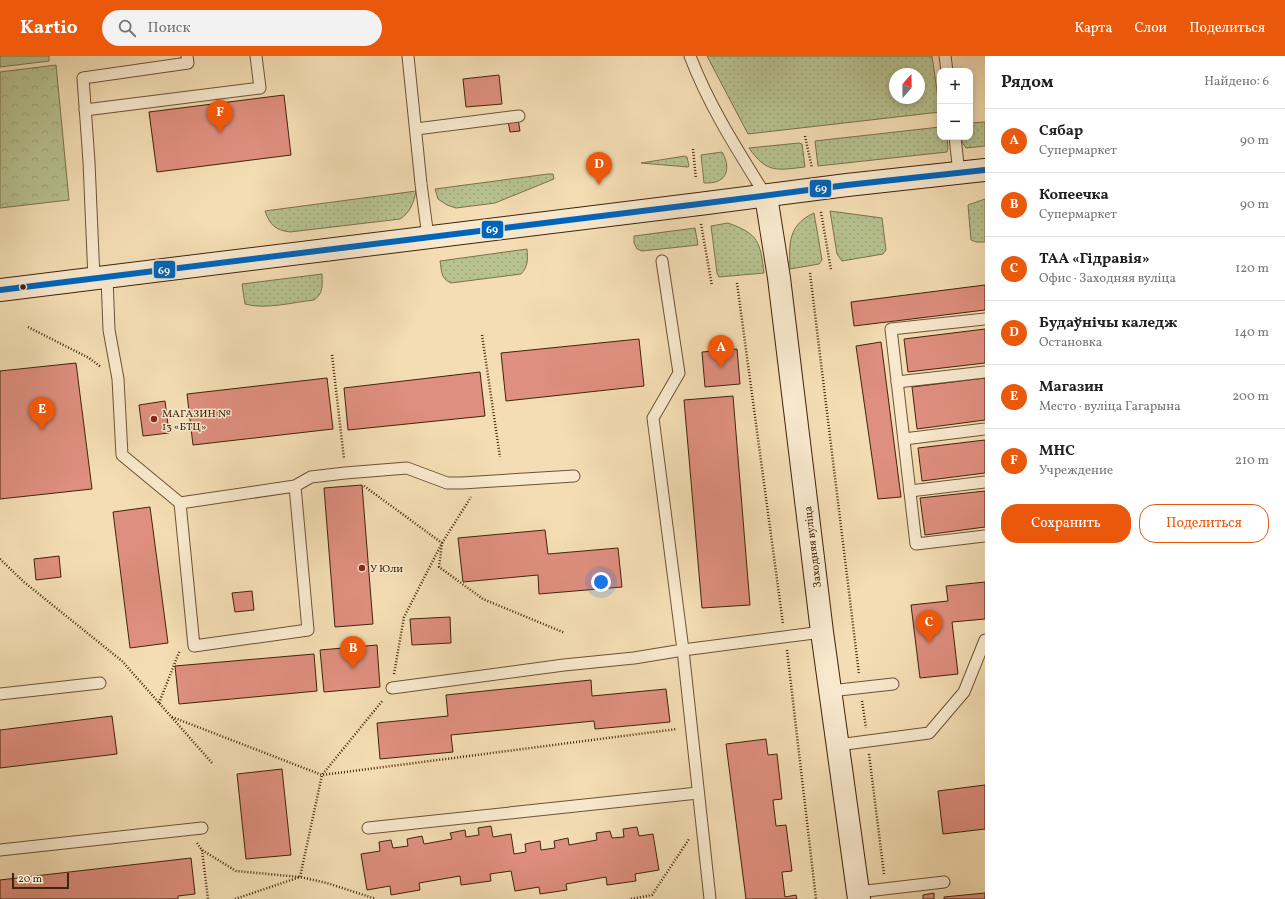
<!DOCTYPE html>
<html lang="ru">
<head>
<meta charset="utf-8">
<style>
  body { margin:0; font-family:Vollkorn,serif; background:#f2f2f2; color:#202124 }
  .controls { position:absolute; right:12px; top:12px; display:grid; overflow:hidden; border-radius:8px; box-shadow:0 2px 6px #0003 }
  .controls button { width:36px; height:36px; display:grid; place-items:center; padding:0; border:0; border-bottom:1px solid #e0e0e0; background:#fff; color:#202124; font:20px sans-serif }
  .compass { position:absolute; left:889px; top:12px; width:36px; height:36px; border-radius:50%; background:#fff; box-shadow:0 2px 6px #0003; rotate:20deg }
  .scale { position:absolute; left:12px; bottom:10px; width:57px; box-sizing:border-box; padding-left:4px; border:2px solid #41230b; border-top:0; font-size:11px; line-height:14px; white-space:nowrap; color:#41230b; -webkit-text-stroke:3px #f8e9ce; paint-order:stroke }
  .you { position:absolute; left:601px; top:526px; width:14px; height:14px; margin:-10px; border:3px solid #fff; border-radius:50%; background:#1a73e8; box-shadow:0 0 0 6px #1a73e833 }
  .badge { display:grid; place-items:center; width:26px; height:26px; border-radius:50%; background:#ea580c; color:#fff; font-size:13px; font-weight:700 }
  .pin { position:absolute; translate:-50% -33px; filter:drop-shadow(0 1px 2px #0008) }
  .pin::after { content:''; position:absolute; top:21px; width:14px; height:12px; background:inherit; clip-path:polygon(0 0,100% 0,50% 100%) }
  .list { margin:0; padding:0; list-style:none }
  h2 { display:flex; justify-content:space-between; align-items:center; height:52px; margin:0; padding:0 16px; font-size:17px }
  h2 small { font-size:13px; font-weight:400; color:#757577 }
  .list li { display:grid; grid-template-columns:26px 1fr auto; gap:12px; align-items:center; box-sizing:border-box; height:64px; padding:0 16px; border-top:1px solid #e0e0e0 }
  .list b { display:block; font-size:15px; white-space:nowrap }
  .list p { margin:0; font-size:13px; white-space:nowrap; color:#757577 }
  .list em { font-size:13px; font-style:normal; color:#757577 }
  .actions { display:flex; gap:8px; padding:12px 16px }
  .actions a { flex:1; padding:9px 0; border:1px solid #ea580c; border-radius:16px; text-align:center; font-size:14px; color:#ea580c }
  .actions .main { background:#ea580c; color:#fff }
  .icon { flex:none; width:22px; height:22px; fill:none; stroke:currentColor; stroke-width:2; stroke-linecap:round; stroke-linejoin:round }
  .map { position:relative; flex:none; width:985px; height:843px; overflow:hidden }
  header { display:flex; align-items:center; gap:24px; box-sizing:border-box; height:56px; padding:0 20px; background:#ea580c; color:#fff }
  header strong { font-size:19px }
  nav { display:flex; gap:22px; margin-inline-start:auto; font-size:14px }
  .search { width:280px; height:36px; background:#f2f2f2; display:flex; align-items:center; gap:10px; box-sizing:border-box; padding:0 14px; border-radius:22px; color:#757577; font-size:15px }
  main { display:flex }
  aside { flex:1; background:#fff }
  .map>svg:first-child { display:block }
  .grass { fill:url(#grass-dots); stroke:#7c724e; fill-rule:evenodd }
  .forest { fill:url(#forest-crowns); stroke:#7c724e }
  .pitch { fill:#b7c290; stroke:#7c724e }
  .building { fill:#df8f7f; stroke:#41230b }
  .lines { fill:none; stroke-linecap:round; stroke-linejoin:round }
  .service-casing { stroke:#6e5235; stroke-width:13 }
  .secondary-casing { stroke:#41230b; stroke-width:24 }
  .path { stroke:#41230b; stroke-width:2.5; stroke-dasharray:1 2; stroke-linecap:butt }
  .service { stroke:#f8e9ce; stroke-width:11 }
  .secondary { stroke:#f8e9ce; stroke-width:22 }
  .bus-1-casing { stroke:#f8e9ce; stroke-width:9 }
  .bus-1 { stroke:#0065bd; stroke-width:6 }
  .bus-dot { fill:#41230b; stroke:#f8e9ce; stroke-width:1.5 }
  .poi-dot { fill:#8f2418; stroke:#f8e9ce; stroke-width:1.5 }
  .labels { text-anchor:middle; stroke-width:3; stroke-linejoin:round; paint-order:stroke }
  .poi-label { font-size:11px; fill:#41230b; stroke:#f8e9ce; text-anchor:start }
  .street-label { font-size:11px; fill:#41230b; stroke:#f8e9ce }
  .line-badge { stroke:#f8e9ce; stroke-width:1.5 }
  .badge-label { font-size:11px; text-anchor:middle; font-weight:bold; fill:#fff }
</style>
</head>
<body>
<header>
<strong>Kartio</strong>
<div class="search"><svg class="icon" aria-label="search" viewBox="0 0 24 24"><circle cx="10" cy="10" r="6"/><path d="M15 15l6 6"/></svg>Поиск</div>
<nav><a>Карта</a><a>Слои</a><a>Поделиться</a></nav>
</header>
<main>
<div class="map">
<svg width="985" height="843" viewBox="0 0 985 843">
  <defs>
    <pattern id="grass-dots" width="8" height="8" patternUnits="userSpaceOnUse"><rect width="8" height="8" fill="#b7c290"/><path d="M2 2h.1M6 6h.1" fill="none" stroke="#9fa67b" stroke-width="1.8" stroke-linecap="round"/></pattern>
    <pattern id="forest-crowns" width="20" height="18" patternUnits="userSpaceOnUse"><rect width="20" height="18" fill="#b7c290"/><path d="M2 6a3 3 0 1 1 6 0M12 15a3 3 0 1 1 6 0" fill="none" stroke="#9fa67b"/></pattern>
  </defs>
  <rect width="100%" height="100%" fill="#f4ddb4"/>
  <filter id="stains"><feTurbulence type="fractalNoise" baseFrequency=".005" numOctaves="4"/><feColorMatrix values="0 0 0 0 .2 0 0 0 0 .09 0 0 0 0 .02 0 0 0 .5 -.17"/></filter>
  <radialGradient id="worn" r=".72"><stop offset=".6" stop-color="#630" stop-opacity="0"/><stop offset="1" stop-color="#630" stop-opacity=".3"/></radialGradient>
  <g class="grass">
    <path d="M707,0H932L940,56L748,78ZM895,18H919V42H895Z"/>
    <polygon points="985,66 985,90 966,92 962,86 961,81 970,81 970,67"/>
    <polygon points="940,71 940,81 947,81 948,92 947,96 818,110 815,85"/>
    <path d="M799,87L802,88L805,111C777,114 767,118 749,92Z"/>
    <path d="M722,96C728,105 730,120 718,125C714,127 709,127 704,127L701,99Z"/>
    <polygon points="685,100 687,101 689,110 688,111 641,107"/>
    <polygon points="548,118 553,118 554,123 495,147 456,152 447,149 438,143 435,133"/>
    <path d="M416,135C414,146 410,157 400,163L290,176C275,174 270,169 265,155Z"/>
    <polygon points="985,143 985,186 976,186 971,184 968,149"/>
    <polygon points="830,155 882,162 886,194 883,198 842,205 837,198"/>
    <path d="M814,157L822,204L819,208L790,213C789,187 788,169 814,157Z"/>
    <path d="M728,167C759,178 760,186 764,217L719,221L717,217L711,170Z"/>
    <polygon points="695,172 698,189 642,195 637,193 634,187 634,180"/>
    <path d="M527,193C528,203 528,211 521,218L451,227C440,222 442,215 440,205Z"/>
    <path d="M322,218C322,229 324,237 314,244C294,246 265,254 245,248L242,228Z"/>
  </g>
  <polygon class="forest" points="56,9 69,144 0,152 0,16"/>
  <polygon class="pitch" points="0,0 49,0 49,5 0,11"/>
  <g class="building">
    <polygon points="499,19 502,48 466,51 463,23"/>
    <polygon points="284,39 291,99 157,116 149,56"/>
    <polygon points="518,63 520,75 510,76 508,65"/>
    <polygon points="985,229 985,254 854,270 851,246"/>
    <polygon points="985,273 985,307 908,316 904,283"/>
    <polygon points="639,283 644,330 506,345 501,297"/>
    <polygon points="881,286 901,441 878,443 856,290"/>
    <polygon points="737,293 740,328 705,331 702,296"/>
    <polygon points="76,307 92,433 0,443 0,315"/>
    <polygon points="480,316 485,360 348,374 344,332"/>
    <polygon points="327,322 333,373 193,389 187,338"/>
    <polygon points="985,322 985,364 917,373 912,331"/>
    <polygon points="733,340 750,549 702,552 684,344"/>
    <polygon points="165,345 169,377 143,380 139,349"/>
    <polygon points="985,384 985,417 922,425 918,392"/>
    <polygon points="362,429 373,568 335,571 324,432"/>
    <polygon points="985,435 985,471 925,479 920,442"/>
    <polygon points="150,451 168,587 130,592 113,456"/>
    <polygon points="545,474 548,498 618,492 622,531 539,538 538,519 463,526 458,482"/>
    <polygon points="59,500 61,521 36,524 34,503"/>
    <polygon points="985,526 985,563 952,566 958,618 920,622 911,549 948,545 946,530"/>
    <polygon points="252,535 254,554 235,556 232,537"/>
    <polygon points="450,561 451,587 412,589 410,563"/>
    <polygon points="377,589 380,631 324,636 320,594"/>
    <polygon points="314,598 317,635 179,648 175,610"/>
    <polygon points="591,624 592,640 666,633 670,666 595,673 594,665 451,679 453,696 380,703 377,667 448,660 446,639"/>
    <polygon points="112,660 117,698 0,712 0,674"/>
    <polygon points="766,683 768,699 777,698 782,743 773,744 776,770 786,769 792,815 782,816 785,841 796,839 797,843 746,843 726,688"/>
    <polygon points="282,713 291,799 246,803 237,718"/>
    <polygon points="985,729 985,773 943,778 938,735"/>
    <polygon points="491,770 493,781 511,778 514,798 526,796 525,788 540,785 541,794 555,792 554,785 568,782 569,789 597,784 596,777 610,775 612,782 624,781 623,773 637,771 639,780 653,778 659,814 635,818 636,825 607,829 606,821 566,828 567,834 540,838 539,831 515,835 511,815 490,818 491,825 461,829 460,820 419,827 420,834 391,839 390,830 367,834 361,798 380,795 379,786 391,784 393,792 408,790 407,783 422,780 424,788 452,783 450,777 465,774 466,781 479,779 478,772"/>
    <polygon points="191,802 195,838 178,840 178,843 0,843 0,824"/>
    <polygon points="934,837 934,843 923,843 923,839"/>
    <polygon points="985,837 985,843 944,843 944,841"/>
  </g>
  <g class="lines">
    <g class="service-casing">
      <g id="service">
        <polyline points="408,0 421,128 428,181"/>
        <path d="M690,0C709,50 738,95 766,140"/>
        <polyline points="945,0 947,15"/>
        <polyline points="85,54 260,32 256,0"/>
        <polyline points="416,73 519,60"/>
        <polyline points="955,81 959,117"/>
        <polyline points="107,221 109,274 118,323 122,399 180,447"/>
        <polyline points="94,223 89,106 83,22 188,7 187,0"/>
        <polyline points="985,263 891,273 916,488 985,480"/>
        <polyline points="897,326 985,316"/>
        <polyline points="904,383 985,373"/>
        <polyline points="295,430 180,447 194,590 308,574 295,430 311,421 345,417 407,412 447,427 462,427 574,420"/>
        <polyline points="910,435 985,426"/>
        <polyline points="392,632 564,609 634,602 683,594 653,362 679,317 662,205"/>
        <polyline points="830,635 893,628"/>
        <polyline points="0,638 100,627"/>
        <polyline points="838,689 929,677 964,636 985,584"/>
        <polyline points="368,772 698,737"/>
        <polyline points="0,794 202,772"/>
        <polyline points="858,836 944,826"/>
        <polyline points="710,843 683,594 822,576"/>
      </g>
    </g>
    <g class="secondary-casing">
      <g id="secondary">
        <polyline points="766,140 779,222 822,576 859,843"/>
        <polyline points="0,234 699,148 847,129 985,114"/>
      </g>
    </g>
    <g class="path">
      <polyline points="805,80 812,112"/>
      <polyline points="693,93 696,123"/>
      <polyline points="821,156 831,214"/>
      <polyline points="701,168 712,230"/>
      <polyline points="810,217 859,618"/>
      <polyline points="737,227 783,568"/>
      <polyline points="28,271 89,302 101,311"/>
      <polyline points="482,279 500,401"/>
      <polyline points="332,299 344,403"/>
      <polyline points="364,430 442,487 439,511 483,543 565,577"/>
      <polyline points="0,503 24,526 122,605 212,707"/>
      <polyline points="787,594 816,843"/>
      <polyline points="394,618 404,561 442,487 471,441"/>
      <polyline points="862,645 866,672"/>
      <polyline points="159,647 180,594"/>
      <polyline points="172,661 322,719 677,673"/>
      <polyline points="869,698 884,818"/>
      <polyline points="197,787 202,794 236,815 300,821 327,827 376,843"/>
      <polyline points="202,794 208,843"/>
      <polyline points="235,843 300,821 322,719 383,644"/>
      <polyline points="631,843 652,839 689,783"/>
    </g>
    <use href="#service" class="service"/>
    <use href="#secondary" class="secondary"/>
    <g class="bus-1-casing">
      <polyline id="bus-1" points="0,234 699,148 847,129 985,114"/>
    </g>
    <use href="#bus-1" class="bus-1"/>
  </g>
  <circle class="bus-dot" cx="23" cy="231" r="3.5"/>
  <g class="poi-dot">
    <circle cx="154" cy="363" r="4"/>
    <circle cx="362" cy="512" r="4"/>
  </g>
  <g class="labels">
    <g class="poi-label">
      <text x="162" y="361">МАГАЗИН №<tspan x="162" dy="13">13 «БТЦ»</tspan></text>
      <text x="370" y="516">У Юли</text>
    </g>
    <g class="street-label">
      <text transform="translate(812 491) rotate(-97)" y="4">Заходняя вуліца</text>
    </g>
  </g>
  <g class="line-badge">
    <rect x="809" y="123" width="23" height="19" rx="4" fill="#0065bd"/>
    <rect x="481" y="164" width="23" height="19" rx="4" fill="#0065bd"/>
    <rect x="153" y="204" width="23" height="19" rx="4" fill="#0065bd"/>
  </g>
  <g class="badge-label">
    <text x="821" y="136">69</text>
    <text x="492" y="177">69</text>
    <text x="164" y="218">69</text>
  </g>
  <rect width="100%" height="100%" filter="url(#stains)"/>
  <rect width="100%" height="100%" fill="url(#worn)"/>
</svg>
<div class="controls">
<button>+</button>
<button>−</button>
</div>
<svg class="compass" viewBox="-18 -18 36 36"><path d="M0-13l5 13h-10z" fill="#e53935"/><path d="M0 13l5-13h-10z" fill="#757577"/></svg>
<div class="scale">20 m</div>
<div class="you"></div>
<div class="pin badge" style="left:721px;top:312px">A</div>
<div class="pin badge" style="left:353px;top:613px">B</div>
<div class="pin badge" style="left:929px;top:587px">C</div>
<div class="pin badge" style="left:599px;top:129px">D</div>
<div class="pin badge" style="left:42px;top:374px">E</div>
<div class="pin badge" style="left:220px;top:77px">F</div>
</div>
<aside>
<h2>Рядом<small>Найдено: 6</small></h2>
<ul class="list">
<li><span class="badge">A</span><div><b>Сябар</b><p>Супермаркет</p></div><em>90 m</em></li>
<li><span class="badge">B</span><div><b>Копеечка</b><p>Супермаркет</p></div><em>90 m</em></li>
<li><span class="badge">C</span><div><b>ТАА «Гідравія»</b><p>Офис · Заходняя вуліца</p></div><em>120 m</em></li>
<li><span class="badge">D</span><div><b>Будаўнічы каледж</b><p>Остановка</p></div><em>140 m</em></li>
<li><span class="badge">E</span><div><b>Магазин</b><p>Место · вуліца Гагарына</p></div><em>200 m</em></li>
<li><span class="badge">F</span><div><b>МНС</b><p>Учреждение</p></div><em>210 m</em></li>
</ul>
<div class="actions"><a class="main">Сохранить</a><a>Поделиться</a></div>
</aside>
</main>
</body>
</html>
